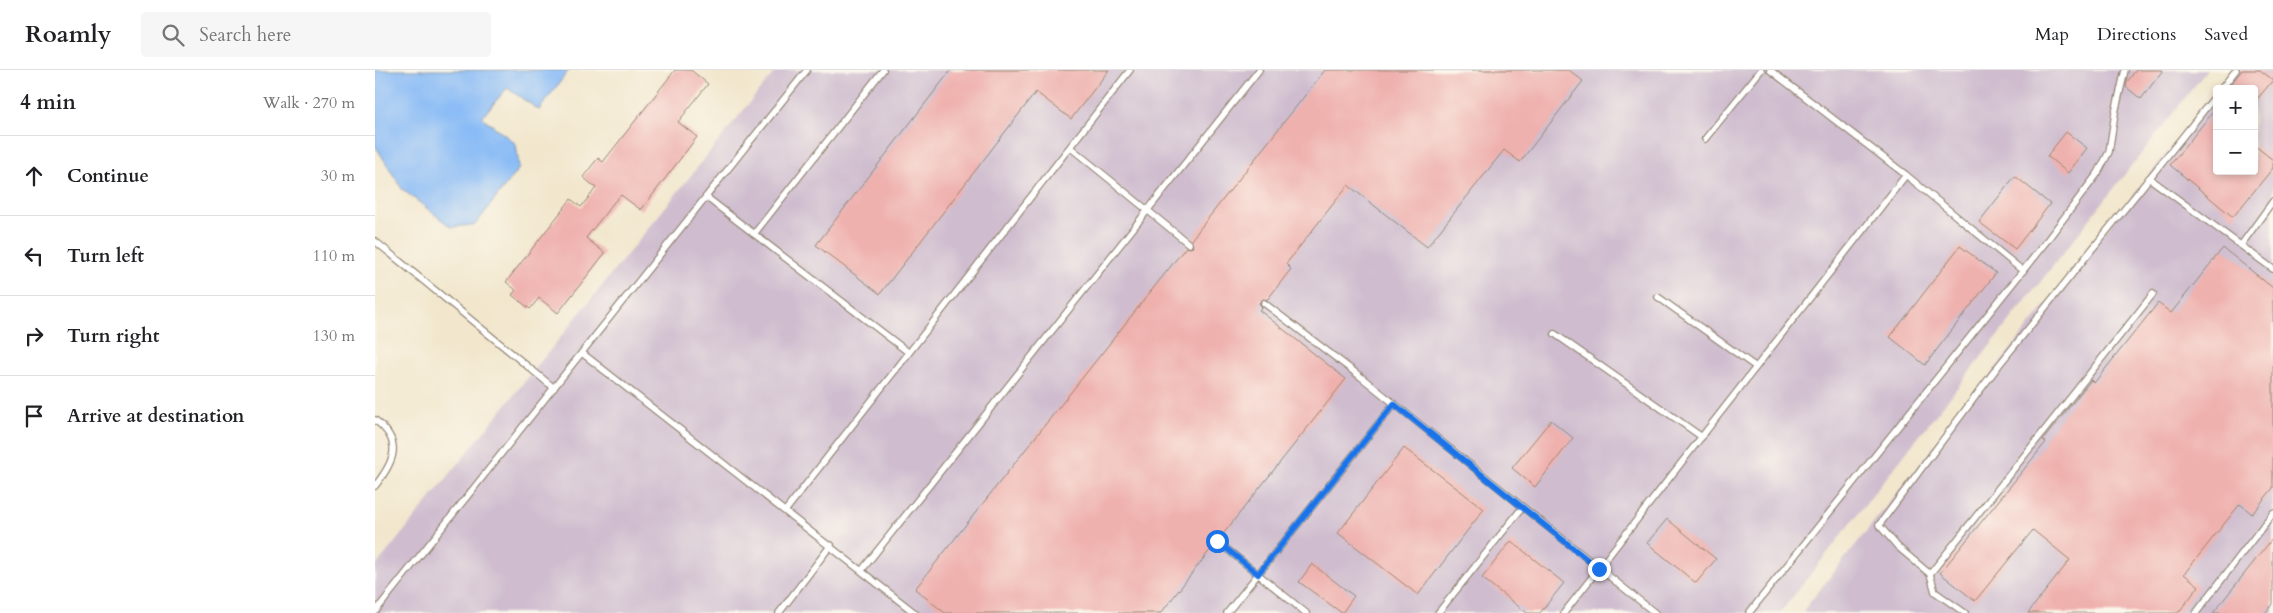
<!DOCTYPE html>
<html lang="en">
<head>
<meta charset="utf-8">
<style>
  body { margin:0; font-family:Cardo,serif; background:#f6f6f6; color:#202124 }
  .controls { position:absolute; right:15px; top:15px; display:grid; overflow:hidden; border-radius:5px; box-shadow:0 2px 8px #0003 }
  .controls button { width:45px; height:45px; display:grid; place-items:center; padding:0; border:0; border-bottom:1px solid #e0e0e0; background:#fff; color:#202124; font:25px sans-serif }
  .stop { position:absolute; width:15px; height:15px; margin:-11px; border:4px solid #1a73e8; border-radius:50%; background:#fff }
  .stop.end { background:#1a73e8; border-color:#fff; box-shadow:0 1px 5px #0008 }
  .list { margin:0; padding:0; list-style:none }
  h2 { display:flex; justify-content:space-between; align-items:center; height:65px; margin:0; padding:0 20px; font-size:21px }
  h2 small { font-size:16px; font-weight:400; color:#757577 }
  .list li { display:grid; grid-template-columns:32px 1fr auto; gap:15px; align-items:center; box-sizing:border-box; height:80px; padding:0 20px; border-top:1px solid #e0e0e0 }
  .list b { display:block; font-size:19px; white-space:nowrap }
  .list em { font-size:16px; font-style:normal; color:#757577 }
  .icon { flex:none; width:28px; height:28px; fill:none; stroke:currentColor; stroke-width:2; stroke-linecap:round; stroke-linejoin:round }
  .map { position:relative; flex:none; width:1898px; height:543px; overflow:hidden }
  header { display:flex; align-items:center; gap:30px; box-sizing:border-box; height:70px; padding:0 25px; background:#fff; border-bottom:1px solid #e0e0e0 }
  header strong { font-size:24px }
  nav { display:flex; gap:28px; margin-inline-start:auto; font-size:18px }
  .search { width:350px; height:45px; background:#f6f6f6; display:flex; align-items:center; gap:12px; box-sizing:border-box; padding:0 18px; border-radius:5px; color:#757577; font-size:19px }
  main { display:flex }
  aside { flex:1; background:#fff }
  .map>svg:first-child { display:block }
  .industrial { fill:#cfbdcf }
  .water { fill:#89bbf6; stroke:#62728a }
  .building { fill:#efb1ae }
  .lines { fill:none; stroke-linecap:round; stroke-linejoin:round }
  .service-casing { stroke:#968876; stroke-width:8 }
  .service { stroke:#fff; stroke-width:5.5 }
  .route { stroke:#1a73e8; stroke-width:6 }
</style>
</head>
<body>
<header>
<strong>Roamly</strong>
<div class="search"><svg class="icon" aria-label="search" viewBox="0 0 24 24"><circle cx="10" cy="10" r="6"/><path d="M15 15l6 6"/></svg>Search here</div>
<nav><a>Map</a><a>Directions</a><a>Saved</a></nav>
</header>
<main>
<aside>
<h2>4 min<small>Walk · 270 m</small></h2>
<ul class="list">
<li><svg class="icon" aria-label="ahead" viewBox="0 0 24 24"><path d="M12 20V5M6 11l6-6 6 6"/></svg><div><b>Continue</b></div><em>30 m</em></li>
<li><svg class="icon" aria-label="left" viewBox="0 0 24 24"><path d="M17 20v-9H6M10 6l-5 5 5 5"/></svg><div><b>Turn left</b></div><em>110 m</em></li>
<li><svg class="icon" aria-label="right" viewBox="0 0 24 24"><path d="M7 20v-9h11M14 6l5 5-5 5"/></svg><div><b>Turn right</b></div><em>130 m</em></li>
<li><svg class="icon" aria-label="arrive" viewBox="0 0 24 24"><path d="M6 21V4h12l-3 4 3 4H6"/></svg><div><b>Arrive at destination</b></div></li>
</ul>
</aside>
<div class="map">
<svg width="1898" height="543" viewBox="0 0 1898 543">
  <rect width="100%" height="100%" fill="#fbf7ec"/>
  <filter id="ink" filterUnits="userSpaceOnUse"><feTurbulence type="fractalNoise" baseFrequency=".02" numOctaves="2"/><feDisplacementMap in="SourceGraphic" scale="10" xChannelSelector="R" yChannelSelector="G"/><feConvolveMatrix kernelMatrix="1 2 1 2 8 2 1 2 1" color-interpolation-filters="sRGB"/></filter>
  <filter id="wash" filterUnits="userSpaceOnUse"><feTurbulence type="fractalNoise" baseFrequency=".0096" numOctaves="4" result="noise"/><feDisplacementMap in="SourceGraphic" scale="20" xChannelSelector="R" yChannelSelector="G"/><feGaussianBlur stdDeviation="1.12" result="paint"/><feColorMatrix in="noise" values="0 0 0 0 0 0 0 0 0 0 0 0 0 0 0 0 0 1.4 0 .05"/><feComposite in="paint" operator="in"/></filter>
  <g filter="url(#wash)">
    <rect width="100%" height="100%" fill="#f2e7cd"/>
    <g class="industrial">
      <polygon points="401,0 1832,0 1405,543 0,543 0,497"/>
      <polygon points="1857,0 1898,0 1898,543 1431,543 1428,541 1842,20 1842,101 1879,101 1879,19 1842,19"/>
    </g>
    <polygon class="water" points="0,0 194,0 164,40 132,18 107,47 141,74 144,98 100,155 76,157 27,119 0,75"/>
    <g id="blocks">
      <g class="building">
        <polygon points="300,0 316,0 333,14 303,52 322,67 266,140 246,125 239,132 211,168 230,183 183,243 164,228 155,239 137,225 141,220 131,212 196,129 206,137 221,118 208,107 223,88 228,92"/>
        <polygon points="576,0 734,0 696,49 661,22 505,224 441,175"/>
        <polygon points="950,0 1194,0 1208,11 1145,92 1129,80 1052,177 973,115 911,194 916,199 892,230 888,229 884,233 887,237 884,240 971,309 845,468 841,467 838,468 839,475 786,543 570,543 540,519 811,177 815,178 818,177 816,170"/>
        <polygon points="1761,0 1788,0 1766,29 1751,17 1752,12"/>
        <polygon points="1867,0 1885,0 1898,10 1879,33 1879,19 1852,19"/>
        <polygon points="1842,37 1842,101 1879,101 1879,75 1898,90 1898,98 1858,147 1795,95"/>
        <polygon points="1691,62 1712,78 1693,103 1672,86"/>
        <polygon points="1640,106 1675,134 1640,179 1604,152"/>
        <polygon points="1585,176 1621,203 1550,295 1515,267"/>
        <polygon points="1848,178 1898,218 1898,418 1877,444 1865,434 1809,504 1824,516 1803,543 1653,543 1695,490 1658,460 1600,531 1565,503 1671,372 1668,370 1716,310 1719,313 1783,233 1796,243"/>
        <polygon points="1176,350 1198,368 1160,417 1137,398"/>
        <polygon points="1029,378 1109,439 1043,525 963,463"/>
        <polygon points="1292,449 1341,489 1321,513 1272,473"/>
        <polygon points="1898,468 1898,534 1890,543 1838,543"/>
        <polygon points="1136,471 1189,513 1165,543 1152,543 1107,508"/>
        <polygon points="937,494 979,526 967,543 924,512"/>
      </g>
    </g>
  </g>
  <g filter="url(#ink)">
    <use href="#blocks" fill-opacity="0" stroke="#968876" stroke-width="1"/>
    <g class="lines">
      <g class="service-casing">
        <g id="service">
          <polyline points="1395,0 1531,105 1648,201"/>
          <polyline points="1846,19 1861,0"/>
          <polyline points="1330,69 1386,0"/>
          <polyline points="696,78 814,174"/>
          <polyline points="1774,108 1898,199"/>
          <polyline points="331,127 533,282"/>
          <polyline points="379,164 508,0"/>
          <polyline points="0,171 179,318"/>
          <polyline points="1866,175 1898,131"/>
          <polyline points="1283,227 1381,297"/>
          <polyline points="889,233 986,307 1280,543"/>
          <polyline points="1180,264 1327,367"/>
          <polyline points="207,283 540,543"/>
          <path d="M0,350C29,372 19,392 0,416"/>
          <polyline points="411,440 755,0"/>
          <polyline points="842,471 931,543"/>
          <polyline points="487,500 884,0"/>
          <polyline points="1555,504 1778,224"/>
          <polyline points="0,542 432,0"/>
          <polyline points="404,543 456,475"/>
          <polyline points="852,543 1019,334"/>
          <polyline points="1063,543 1147,438"/>
          <polyline points="1189,543 1531,105"/>
          <polyline points="1374,543 1670,173 1723,103 1734,82 1740,43 1750,0"/>
          <polyline points="1590,543 1560,522 1555,504 1523,477 1504,455 1624,295 1842,24"/>
          <polyline points="1821,543 1898,443"/>
        </g>
      </g>
      <use href="#service" class="service"/>
    </g>
  </g>
  <g class="lines" filter="url(#ink)">
    <polyline class="route" points="842,471 883,504 1019,334 1224,499"/>
  </g>
</svg>
<div class="controls">
<button>+</button>
<button>−</button>
</div>
<div class="stop" style="left:842px;top:471px"></div>
<div class="stop end" style="left:1224px;top:499px"></div>
</div>
</main>
</body>
</html>
